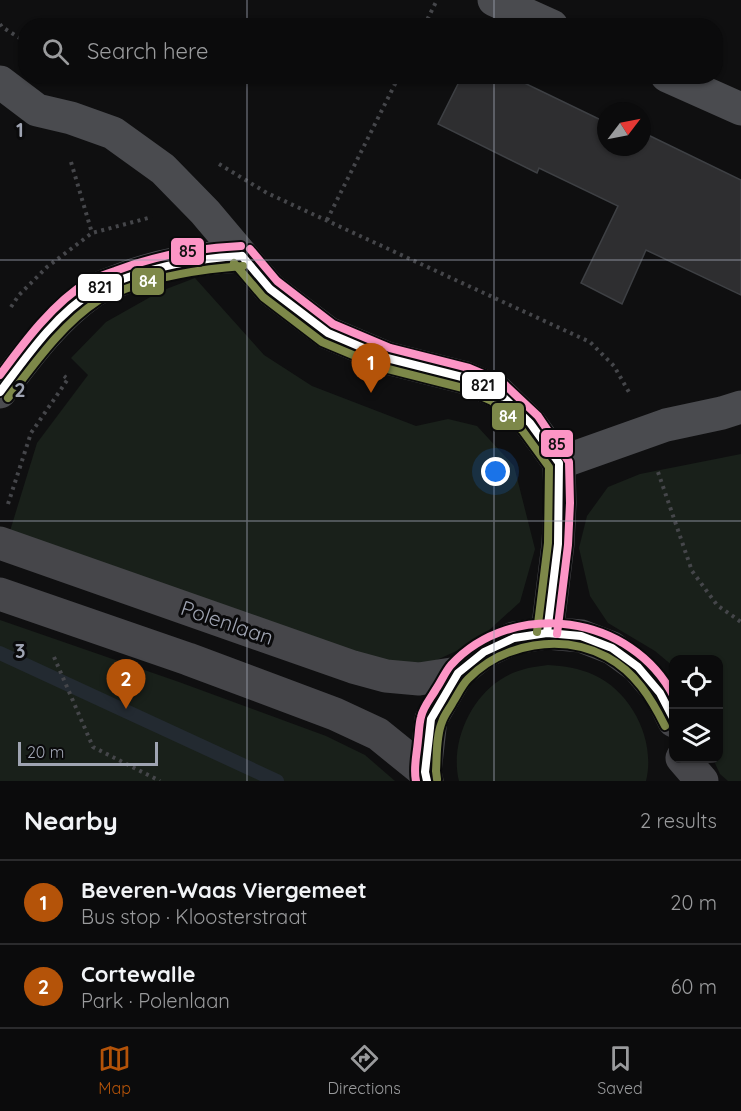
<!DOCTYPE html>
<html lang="en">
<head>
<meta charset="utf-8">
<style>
  body { margin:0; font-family:Quicksand,sans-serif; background:#141415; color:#f1f3f6 }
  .controls { position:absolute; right:18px; bottom:18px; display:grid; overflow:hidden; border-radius:12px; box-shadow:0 2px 4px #0004 }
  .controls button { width:54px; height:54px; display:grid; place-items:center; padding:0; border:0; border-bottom:2px solid #2b2b2d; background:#0b0b0c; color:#f1f3f6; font:30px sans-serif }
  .compass { position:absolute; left:597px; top:102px; width:54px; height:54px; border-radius:50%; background:#0b0b0c; box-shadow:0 2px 4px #0004; rotate:58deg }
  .scale { position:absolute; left:18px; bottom:15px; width:140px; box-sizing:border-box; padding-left:6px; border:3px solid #9fa4b2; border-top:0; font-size:16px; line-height:21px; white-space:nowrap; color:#9fa4b2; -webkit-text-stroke:4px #0a0a0b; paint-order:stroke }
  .you { position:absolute; left:496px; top:472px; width:21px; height:21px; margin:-15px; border:4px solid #fff; border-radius:50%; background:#1a73e8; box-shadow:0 0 0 9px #1a73e833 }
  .badge { display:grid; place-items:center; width:39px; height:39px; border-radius:50%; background:#b45309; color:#fff; font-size:20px; font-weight:700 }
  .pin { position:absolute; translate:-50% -50px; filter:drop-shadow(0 2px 3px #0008) }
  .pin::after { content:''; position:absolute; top:32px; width:21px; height:18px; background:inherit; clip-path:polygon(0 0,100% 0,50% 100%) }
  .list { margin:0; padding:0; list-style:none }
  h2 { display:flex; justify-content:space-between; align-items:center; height:78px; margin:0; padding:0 24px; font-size:26px }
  h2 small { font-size:20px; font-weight:400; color:#9a9b9d }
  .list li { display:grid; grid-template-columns:39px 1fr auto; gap:18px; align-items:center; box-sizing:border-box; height:84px; padding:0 24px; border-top:2px solid #2b2b2d }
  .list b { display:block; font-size:22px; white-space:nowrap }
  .list p { margin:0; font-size:20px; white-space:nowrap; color:#9a9b9d }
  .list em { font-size:20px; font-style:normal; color:#9a9b9d }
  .icon { flex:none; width:33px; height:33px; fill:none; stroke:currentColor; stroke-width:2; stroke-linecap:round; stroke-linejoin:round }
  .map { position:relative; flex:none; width:741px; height:781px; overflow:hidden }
  .search { position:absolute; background:#0b0b0c; box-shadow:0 2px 4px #0004; left:18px; right:18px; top:18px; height:66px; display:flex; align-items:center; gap:15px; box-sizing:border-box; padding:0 21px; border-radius:24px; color:#9a9b9d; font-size:22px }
  .sheet { height:246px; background:#0b0b0c }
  nav { display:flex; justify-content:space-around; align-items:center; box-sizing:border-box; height:84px; border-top:2px solid #2b2b2d; background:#0b0b0c; font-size:16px; color:#9a9b9d }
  nav a { display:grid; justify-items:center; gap:3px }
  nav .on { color:#b45309 }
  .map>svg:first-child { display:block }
  .green { fill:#19201a }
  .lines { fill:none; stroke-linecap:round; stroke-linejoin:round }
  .stream { stroke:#232a31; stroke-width:14 }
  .building { fill:#2e2e30; stroke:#3e4044; stroke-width:1.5 }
  .path { stroke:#45464a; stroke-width:4; stroke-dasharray:3 4.5; stroke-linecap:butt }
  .minor { stroke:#4a4b4f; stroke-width:33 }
  .major { stroke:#46464a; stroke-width:33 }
  .bus-1-casing { stroke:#0a0a0b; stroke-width:12 }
  .bus-2-casing { stroke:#0a0a0b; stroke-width:12 }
  .bus-3-casing { stroke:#0a0a0b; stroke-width:12 }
  .bus-1 { stroke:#fff; stroke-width:8 }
  .bus-2 { stroke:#7d8849; stroke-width:8 }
  .bus-3 { stroke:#fc95c5; stroke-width:8 }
  .grid { fill:none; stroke:#9fa4b2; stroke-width:1.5; stroke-opacity:0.55 }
  .labels { text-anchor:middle; stroke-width:6; stroke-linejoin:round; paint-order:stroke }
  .street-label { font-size:21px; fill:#9fa4b2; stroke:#0a0a0b }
  .grid-label { font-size:20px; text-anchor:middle; font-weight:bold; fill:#9fa4b2; stroke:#0a0a0b; stroke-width:6; stroke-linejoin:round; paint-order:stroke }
  .line-badge { stroke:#0a0a0b; stroke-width:2 }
  .badge-label { font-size:16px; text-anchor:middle; font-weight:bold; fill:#fff }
  .pale-badge-label { font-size:16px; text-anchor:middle; font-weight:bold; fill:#111 }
</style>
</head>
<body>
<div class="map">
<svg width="741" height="781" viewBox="0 0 741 781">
  <rect width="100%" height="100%" fill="#0f0f10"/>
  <g class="green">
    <polygon points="195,278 264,355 312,386 416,426 448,419 477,426 514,466 535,549 520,602 476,642 417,669 352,657 10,531 37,443 88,375 71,358 106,322 161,291"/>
    <polygon points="741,454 741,781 728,781 720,774 713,759 718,758 718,660 674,660 673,666 655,651 608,623 590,596 579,548 587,516 608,487 640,474"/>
    <polygon points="0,620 179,682 326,736 365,755 395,781 0,781"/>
    <path d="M548,665C564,666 579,668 594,675C632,692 656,741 646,781H459C450,745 469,700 500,680C514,670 531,667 548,665Z"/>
  </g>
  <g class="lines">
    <polyline class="stream" points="0,653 277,781"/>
  </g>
  <polygon class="building" points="462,76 510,76 603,121 606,116 606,147 642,147 642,132 741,180 741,295 646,250 622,304 581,283 618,206 539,168 537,173 438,124"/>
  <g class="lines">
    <g class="path">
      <polyline points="0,24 2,27 26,42"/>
      <polyline points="424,26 437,0"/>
      <polyline points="71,162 92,233"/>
      <polyline points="219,164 267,193 590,342 614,366 630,394"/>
      <polyline points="327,220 399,76"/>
      <polyline points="11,307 19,295 47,267 92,233 152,217"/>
      <polyline points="658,472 692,571 717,605 741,622"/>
      <polyline points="8,504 31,433 68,379 64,376"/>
      <polyline points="54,657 93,747 160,781"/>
    </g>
    <g class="minor">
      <polyline points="494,0 552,26"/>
      <polyline points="667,76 741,109"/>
      <polyline points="0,82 37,110 71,118 113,133 163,169 205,212 270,289 328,333 387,358 466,378 498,392 530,423 559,463 560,503 558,544 547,633"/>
      <path d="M0,392C28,355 54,319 92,292C99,287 109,284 117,281C158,264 198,258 242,256"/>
      <polyline points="559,463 666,425 722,413 741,407"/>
    </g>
    <g class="major">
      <polyline points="0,543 353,667 386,676 419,679 458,673"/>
      <polyline points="0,594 188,659 335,714 378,734 425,772"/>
      <polyline points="682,758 702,781"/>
      <polyline points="427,781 425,772 431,719 458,673 484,652 514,638 547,633 581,636 612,648 638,667 660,693 674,721"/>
    </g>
    <g class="bus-1-casing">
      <g id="bus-1">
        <polyline points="242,256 270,289 328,333 387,358 466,378 498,392 530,423 559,463 558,544 547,633"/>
        <path d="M0,392C27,356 55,315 94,291C102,286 111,283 120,280C160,265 200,258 242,256"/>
        <polyline points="427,781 425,772 431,719 458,673 484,652 514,638 547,633 581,636 612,648 638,667 660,693 674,720"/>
      </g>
    </g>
    <g class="bus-2-casing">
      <g id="bus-2">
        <polyline points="234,263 263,297 322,342 384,368 463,388 492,401 522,430 549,467 548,543 537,632"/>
        <path d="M8,398C35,363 62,324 99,300C107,295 116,293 125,289C163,275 202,269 243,266"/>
        <path d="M437,779L436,771C437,756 436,736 442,722C444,715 450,708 453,702C458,694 462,685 468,679C503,643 562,633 607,657C635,672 651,698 665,726"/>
      </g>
    </g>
    <g class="bus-3-casing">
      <g id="bus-3">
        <polyline points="250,249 277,281 333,324 390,348 469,368 502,382 538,416 569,462 570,503 568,545 557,634"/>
        <path d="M0,375C25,341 53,303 89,281C97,277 106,274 115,271C156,255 197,248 241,246"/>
        <path d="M416,781C413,768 417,754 418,740C419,733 419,724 421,717C423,707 431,698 436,689C441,682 445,672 451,665C513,598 632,614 674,697"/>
      </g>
    </g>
    <use href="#bus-1" class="bus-1"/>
    <use href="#bus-2" class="bus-2"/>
    <use href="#bus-3" class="bus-3"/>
  </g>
  <path class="grid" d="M247,0V26M494,0V26M247,76V781M494,76V781M0,260H741M0,521H741"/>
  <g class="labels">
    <g class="street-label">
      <text transform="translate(227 623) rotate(19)" y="7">Polenlaan</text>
    </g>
  </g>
  <g class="grid-label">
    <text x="20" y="137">1</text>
    <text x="20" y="397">2</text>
    <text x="20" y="658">3</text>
  </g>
  <g class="line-badge">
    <rect x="170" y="237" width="35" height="29" rx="6" fill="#fc95c5"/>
    <rect x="131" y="267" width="34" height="29" rx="6" fill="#7d8849"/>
    <rect x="77" y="273" width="46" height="29" rx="6" fill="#fff"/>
    <rect x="461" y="371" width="45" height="29" rx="6" fill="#fff"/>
    <rect x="491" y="402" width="34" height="29" rx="6" fill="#7d8849"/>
    <rect x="540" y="429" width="34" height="29" rx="6" fill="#fc95c5"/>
  </g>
  <g class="badge-label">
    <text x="148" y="287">84</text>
    <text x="508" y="422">84</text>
  </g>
  <g class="pale-badge-label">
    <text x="188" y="257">85</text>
    <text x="100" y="293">821</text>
    <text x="483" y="391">821</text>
    <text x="557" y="450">85</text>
  </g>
</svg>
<div class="controls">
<button><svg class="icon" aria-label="locate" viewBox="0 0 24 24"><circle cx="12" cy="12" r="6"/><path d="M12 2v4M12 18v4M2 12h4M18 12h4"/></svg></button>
<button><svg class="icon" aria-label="layers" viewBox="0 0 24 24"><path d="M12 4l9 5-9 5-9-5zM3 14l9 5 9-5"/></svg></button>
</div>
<svg class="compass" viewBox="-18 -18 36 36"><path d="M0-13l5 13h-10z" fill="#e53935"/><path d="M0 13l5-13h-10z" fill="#9a9b9d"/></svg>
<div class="scale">20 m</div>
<div class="you"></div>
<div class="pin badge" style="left:371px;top:393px">1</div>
<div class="pin badge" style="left:126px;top:709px">2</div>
<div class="search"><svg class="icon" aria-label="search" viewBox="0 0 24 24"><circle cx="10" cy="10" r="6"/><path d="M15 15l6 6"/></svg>Search here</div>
</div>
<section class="sheet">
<h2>Nearby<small>2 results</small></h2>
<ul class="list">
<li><span class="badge">1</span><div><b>Beveren-Waas Viergemeet</b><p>Bus stop · Kloosterstraat</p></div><em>20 m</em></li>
<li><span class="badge">2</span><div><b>Cortewalle</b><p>Park · Polenlaan</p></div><em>60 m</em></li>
</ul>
</section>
<nav>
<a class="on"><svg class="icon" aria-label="map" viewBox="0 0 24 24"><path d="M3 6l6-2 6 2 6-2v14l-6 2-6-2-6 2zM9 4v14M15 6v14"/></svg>Map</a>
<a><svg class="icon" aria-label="directions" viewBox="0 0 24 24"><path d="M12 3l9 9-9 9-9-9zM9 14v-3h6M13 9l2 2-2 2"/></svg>Directions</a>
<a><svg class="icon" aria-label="saved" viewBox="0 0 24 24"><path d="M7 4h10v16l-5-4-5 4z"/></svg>Saved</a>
</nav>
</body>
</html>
